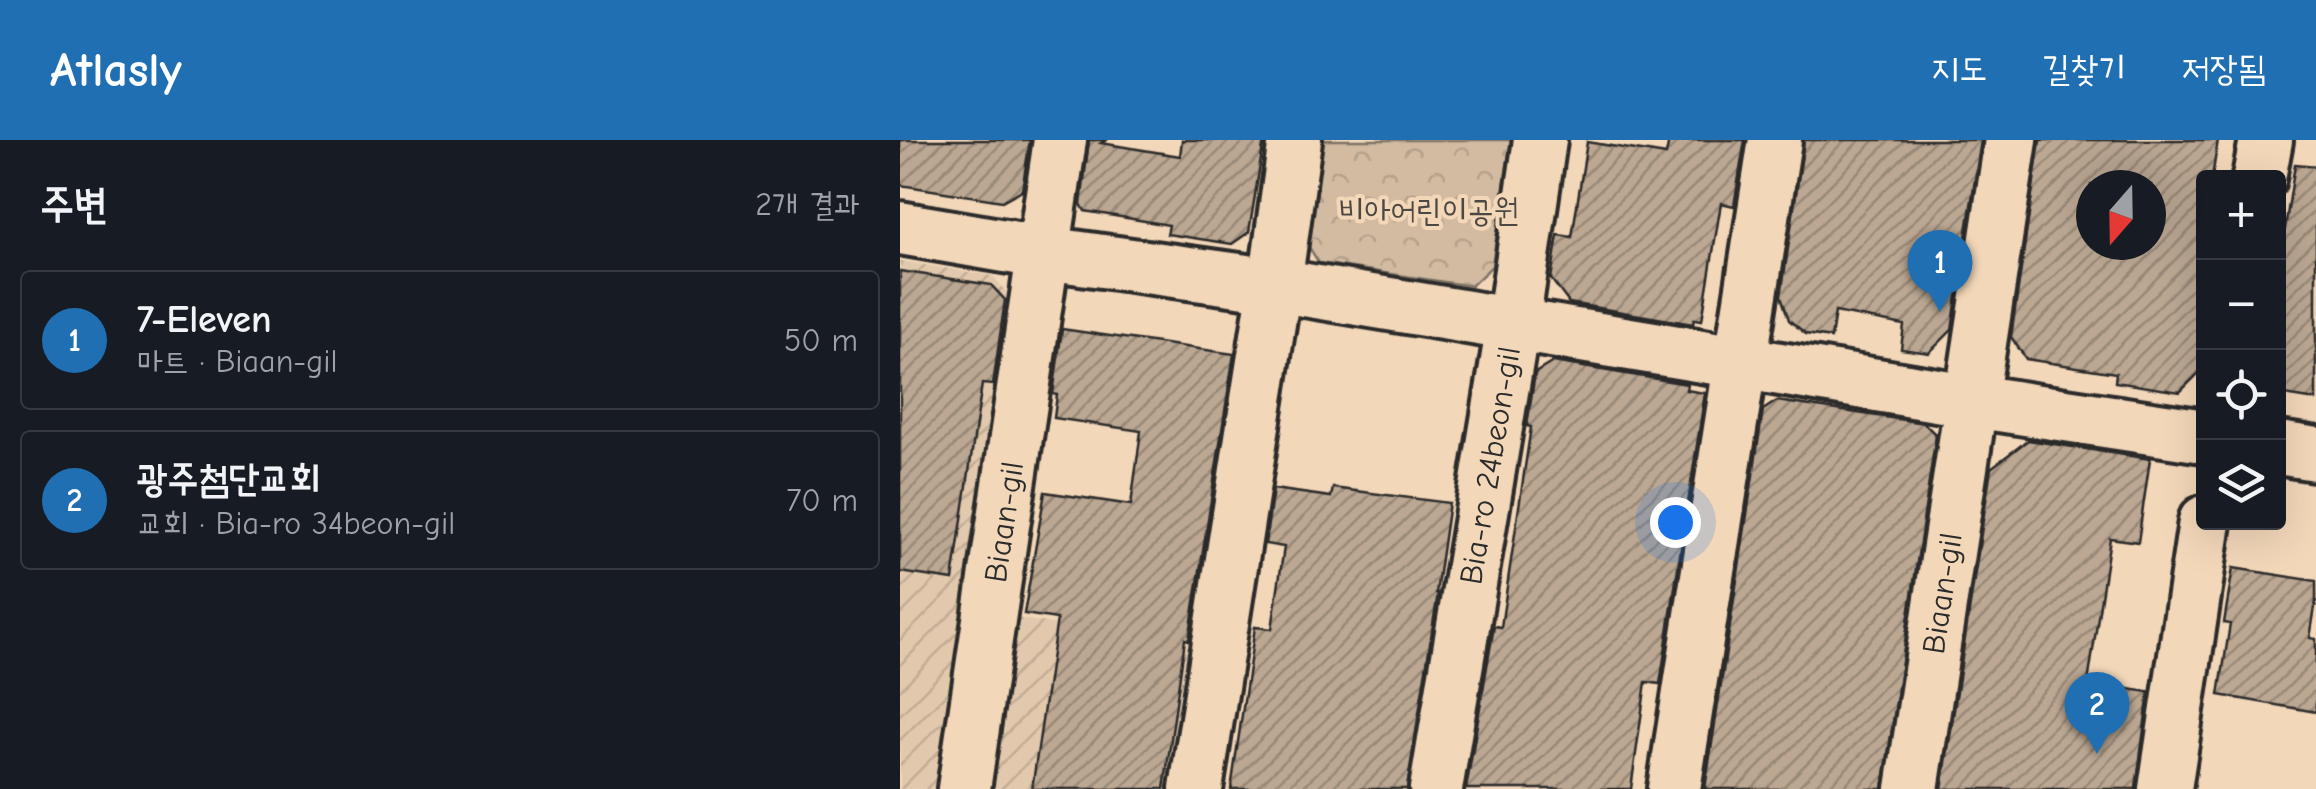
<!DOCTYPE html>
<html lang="ko">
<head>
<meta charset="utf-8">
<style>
  body { margin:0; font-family:"Comic Neue","Poor Story",sans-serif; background:#242831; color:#f1f3f6 }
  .controls { position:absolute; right:30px; top:30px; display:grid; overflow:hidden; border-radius:10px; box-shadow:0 10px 40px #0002 }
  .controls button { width:90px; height:90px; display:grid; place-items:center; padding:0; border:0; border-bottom:2px solid #363941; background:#171b24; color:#f1f3f6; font:50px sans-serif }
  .compass { position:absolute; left:1176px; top:30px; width:90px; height:90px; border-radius:50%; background:#171b24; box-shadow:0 10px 40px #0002; rotate:200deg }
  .you { position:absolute; left:775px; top:382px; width:35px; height:35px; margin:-25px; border:8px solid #fff; border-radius:50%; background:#1a73e8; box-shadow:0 0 0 15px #1a73e833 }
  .badge { display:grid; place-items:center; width:65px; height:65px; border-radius:50%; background:#1f6fb2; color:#fff; font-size:32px; font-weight:700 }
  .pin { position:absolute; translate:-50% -82px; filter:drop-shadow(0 2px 5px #0008) }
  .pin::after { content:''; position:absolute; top:52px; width:35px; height:30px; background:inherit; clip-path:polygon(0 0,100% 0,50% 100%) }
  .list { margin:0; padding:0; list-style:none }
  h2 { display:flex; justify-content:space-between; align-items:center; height:130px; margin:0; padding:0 40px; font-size:42px }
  h2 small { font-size:32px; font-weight:400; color:#9ea1a6 }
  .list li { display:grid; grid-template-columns:65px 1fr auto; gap:30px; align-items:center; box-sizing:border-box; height:140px; margin:0 20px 20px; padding:0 20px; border:2px solid #363941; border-radius:10px }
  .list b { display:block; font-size:38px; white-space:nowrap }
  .list p { margin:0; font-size:32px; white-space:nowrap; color:#9ea1a6 }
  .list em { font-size:32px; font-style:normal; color:#9ea1a6 }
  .icon { flex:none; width:55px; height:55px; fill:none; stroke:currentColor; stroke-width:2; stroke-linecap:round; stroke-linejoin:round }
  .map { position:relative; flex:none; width:1416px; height:649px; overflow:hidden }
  header { display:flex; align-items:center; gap:60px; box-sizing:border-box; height:140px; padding:0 50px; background:#1f6fb2; color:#fff }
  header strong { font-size:48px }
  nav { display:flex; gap:55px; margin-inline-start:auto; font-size:35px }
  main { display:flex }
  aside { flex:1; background:#171b24 }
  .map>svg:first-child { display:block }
  .industrial { fill:url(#industrial-furrows) }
  .park { fill:url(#park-crowns); stroke:#7e7366; stroke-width:2.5 }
  .building { fill:url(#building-hatch); stroke:#2b2b2b; stroke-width:2.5; fill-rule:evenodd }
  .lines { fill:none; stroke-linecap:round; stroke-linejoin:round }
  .street-casing { stroke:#2b2b2b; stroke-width:60 }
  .street { stroke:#f3d7b9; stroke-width:52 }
  .labels { text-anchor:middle; stroke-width:8; stroke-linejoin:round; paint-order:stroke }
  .park-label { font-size:32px; fill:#4c4843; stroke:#f3d7b9 }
  .street-label { font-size:32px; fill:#2b2b2b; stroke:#f3d7b9 }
</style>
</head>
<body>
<header>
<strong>Atlasly</strong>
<nav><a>지도</a><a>길찾기</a><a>저장됨</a></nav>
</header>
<main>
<aside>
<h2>주변<small>2개 결과</small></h2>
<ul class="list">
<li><span class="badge">1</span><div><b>7-Eleven</b><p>마트 · Biaan-gil</p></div><em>50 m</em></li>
<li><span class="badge">2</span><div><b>광주첨단교회</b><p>교회 · Bia-ro 34beon-gil</p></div><em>70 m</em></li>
</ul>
</aside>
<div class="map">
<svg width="1416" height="649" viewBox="0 0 1416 649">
  <defs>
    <pattern id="industrial-furrows" width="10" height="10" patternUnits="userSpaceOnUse" patternTransform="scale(2.5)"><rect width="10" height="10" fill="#e2c9ad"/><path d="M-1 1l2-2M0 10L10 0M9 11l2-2" fill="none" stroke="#c2ad95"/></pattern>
    <pattern id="park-crowns" width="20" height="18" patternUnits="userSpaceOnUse" patternTransform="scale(2.5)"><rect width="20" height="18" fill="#d2bba1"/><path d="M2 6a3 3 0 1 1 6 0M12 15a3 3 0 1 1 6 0" fill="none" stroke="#b4a18b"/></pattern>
    <pattern id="building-hatch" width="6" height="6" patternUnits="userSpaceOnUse" patternTransform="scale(2.5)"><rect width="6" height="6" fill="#bba792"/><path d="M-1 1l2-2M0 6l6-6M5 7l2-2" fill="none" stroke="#988877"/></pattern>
  </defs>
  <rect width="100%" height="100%" fill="#f3d7b9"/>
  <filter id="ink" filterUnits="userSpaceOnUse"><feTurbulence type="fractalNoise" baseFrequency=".01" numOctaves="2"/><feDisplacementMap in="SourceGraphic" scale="20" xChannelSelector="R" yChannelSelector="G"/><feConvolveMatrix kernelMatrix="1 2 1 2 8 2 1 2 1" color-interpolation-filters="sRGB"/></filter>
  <g filter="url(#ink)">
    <g class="industrial">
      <polygon points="0,121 93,136 112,159 36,649 0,649"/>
      <polygon points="109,477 303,508 281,649 83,649"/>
    </g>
    <polygon class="park" points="415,0 611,0 592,126 571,146 419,123 400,93"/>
    <g class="building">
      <polygon points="0,0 130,0 122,50 102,61 0,45"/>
      <polygon points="189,0 206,0 201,3 280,16 282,0 364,0 349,92 332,104 267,94 269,85 185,71 181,64"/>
      <polygon points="769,0 845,0 834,66 821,63 802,180 794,179 793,184 669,163 651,139 658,95 672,97 687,2 766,15"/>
      <polygon points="904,0 1081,0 1052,190 1029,213 1001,209 1004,185 935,172 931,198 906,194 889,180 881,156"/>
      <path d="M1140,0H1318L1312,38H1304V216L1301,231L1280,252L1215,242L1216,233L1126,219L1111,197ZM1191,45H1251V105H1191Z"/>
      <polygon points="1395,24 1416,26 1416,260 1378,254 1378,134"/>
      <polygon points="0,131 91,145 105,160 93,245 82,244 53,440 0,432"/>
      <polygon points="162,189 334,214 289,500 285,499 264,649 132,649 157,479 124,474 145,352 231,365 241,291 154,278 157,255 153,254"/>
      <polygon points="653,222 787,244 786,250 805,253 760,544 746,542 731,649 566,649 594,486 601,487 631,287 627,286 635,233"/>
      <polygon points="877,261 1024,283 1036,295 983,649 805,649 863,270"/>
      <polygon points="1128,300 1250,319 1238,402 1210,398 1188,543 1249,552 1236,649 1042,649 1091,328"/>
      <polygon points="433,348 549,363 536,453 538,453 507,649 331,649 355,487 372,489 384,407 365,404 373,349 431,357"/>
      <polygon points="1333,428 1416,441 1416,461 1410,498 1416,499 1416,572 1319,555 1330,484 1324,483"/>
    </g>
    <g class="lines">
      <g class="street-casing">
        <g id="street">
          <polyline points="1359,38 1366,0"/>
          <polyline points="0,88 145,113 375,145 1073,261 1304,296"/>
          <polyline points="1378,308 1416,314"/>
          <path id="s1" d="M64,649L160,0"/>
          <polyline points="296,649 375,145 395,0"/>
          <path id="s2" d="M536,649L613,185L640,0"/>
          <polyline points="774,649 875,0"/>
          <path id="s3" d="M1012,649L1111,0"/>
          <polyline points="1265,649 1305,382"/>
        </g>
      </g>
      <use href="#street" class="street"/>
    </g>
  </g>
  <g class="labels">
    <g class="park-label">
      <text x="529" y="81">비아어린이공원</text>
    </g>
    <g class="street-label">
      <text dy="11" stroke="none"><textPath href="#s2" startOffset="328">Bia-ro 24beon-gil</textPath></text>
      <text dy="11" stroke="none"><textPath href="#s1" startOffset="270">Biaan-gil</textPath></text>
      <text dy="11" stroke="none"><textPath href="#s3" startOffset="198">Biaan-gil</textPath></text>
    </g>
  </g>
</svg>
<div class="controls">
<button>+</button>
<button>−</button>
<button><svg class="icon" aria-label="locate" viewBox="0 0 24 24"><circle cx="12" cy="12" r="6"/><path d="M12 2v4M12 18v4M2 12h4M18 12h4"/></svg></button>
<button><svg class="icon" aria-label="layers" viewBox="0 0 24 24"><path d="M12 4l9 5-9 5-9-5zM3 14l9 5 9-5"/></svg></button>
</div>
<svg class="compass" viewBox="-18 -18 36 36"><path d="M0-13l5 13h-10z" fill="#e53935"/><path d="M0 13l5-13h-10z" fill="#9ea1a6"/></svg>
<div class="you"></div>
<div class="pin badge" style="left:1040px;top:172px">1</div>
<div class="pin badge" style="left:1197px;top:614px">2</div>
</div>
</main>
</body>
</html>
